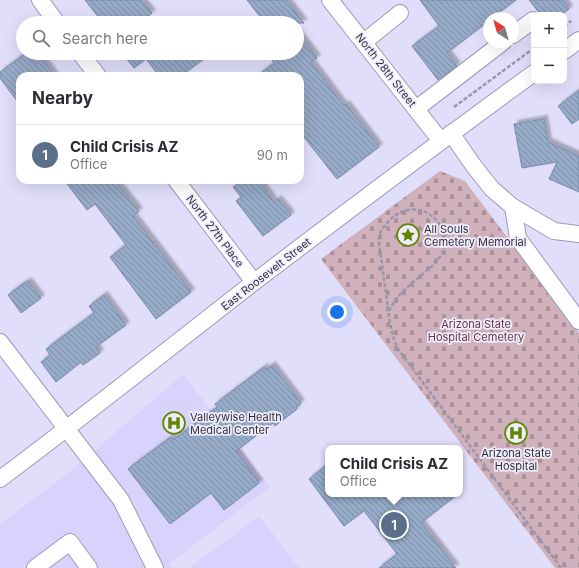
<!DOCTYPE html>
<html lang="en">
<head>
<meta charset="utf-8">
<style>
  body { margin:0; font-family:Inter,sans-serif; background:#f7f7f7; color:#2b2b33 }
  .controls { position:absolute; right:12px; top:12px; display:grid; overflow:hidden; border-radius:8px; box-shadow:0 4px 16px #0002 }
  .controls button { width:36px; height:36px; display:grid; place-items:center; padding:0; border:0; border-bottom:1px solid #e1e1e2; background:#fff; color:#2b2b33; font:20px sans-serif }
  .compass { position:absolute; left:483px; top:12px; width:36px; height:36px; border-radius:50%; background:#fff; box-shadow:0 4px 16px #0002; rotate:323deg }
  .you { position:absolute; left:337px; top:312px; width:14px; height:14px; margin:-10px; border:3px solid #fff; border-radius:50%; background:#1a73e8; box-shadow:0 0 0 6px #1a73e833 }
  .badge { display:grid; place-items:center; width:26px; height:26px; border-radius:50%; background:#111827; color:#fff; font-size:13px; font-weight:700 }
  .pin { position:absolute; translate:-50% -50%; border:2px solid #fff; box-shadow:0 1px 4px #0006 }
  .popup { position:absolute; left:325px; top:445px; width:138px; height:52px; box-sizing:border-box; display:grid; place-content:center; border-radius:8px; background:#fff; filter:drop-shadow(0 1px 3px #0005); font-size:13px; white-space:nowrap; color:#7c7c81 }
  .popup b { font-size:15px; color:#2b2b33 }
  .popup::after { content:''; position:absolute; left:50%; top:100%; margin-left:-8px; border:8px solid transparent; border-top-color:#fff }
  .list { margin:0; padding:0; list-style:none }
  h2 { display:flex; justify-content:space-between; align-items:center; height:52px; margin:0; padding:0 16px; font-size:17px }
  h2 small { font-size:13px; font-weight:400; color:#7c7c81 }
  .list li { display:grid; grid-template-columns:26px 1fr auto; gap:12px; align-items:center; box-sizing:border-box; height:60px; padding:0 16px; border-top:1px solid #e1e1e2 }
  .list b { display:block; font-size:15px; white-space:nowrap }
  .list p { margin:0; font-size:13px; white-space:nowrap; color:#7c7c81 }
  .list em { font-size:13px; font-style:normal; color:#7c7c81 }
  .icon { flex:none; width:22px; height:22px; fill:none; stroke:currentColor; stroke-width:2; stroke-linecap:round; stroke-linejoin:round }
  .map { position:relative; flex:none; width:579px; height:568px; overflow:hidden }
  .search { position:absolute; background:#fff; box-shadow:0 4px 16px #0002; left:16px; top:16px; width:288px; height:44px; display:flex; align-items:center; gap:10px; box-sizing:border-box; padding:0 14px; border-radius:22px; color:#7c7c81; font-size:15px }
  .panel { position:absolute; background:#fff; box-shadow:0 4px 16px #0002; left:16px; top:72px; width:288px; height:112px; border-radius:12px }
  .map>svg:first-child { display:block }
  .built { fill:#d7d3fd }
  .cemetery { fill:url(#cemetery-stones) }
  .building { fill:url(#building-back-hatch); stroke:#798ca8; filter:url(#shadow) }
  .lines { fill:none; stroke-linecap:round; stroke-linejoin:round }
  .minor-casing { stroke:#9d99ba; stroke-width:18 }
  .path { stroke:#9895ac; stroke-width:2.5; stroke-dasharray:4 2; stroke-linecap:butt }
  .minor { stroke:#fff; stroke-width:16 }
  .labels { text-anchor:middle; stroke-width:3.5; stroke-linejoin:round; paint-order:stroke }
  .street-label { font-size:11px; fill:#32303e; stroke:#efedfc }
  .poi-label { font-size:11px; fill:#32303e; stroke:#efedfc; text-anchor:start }
  .park-label { font-size:11px; fill:#6d344b; stroke:#efedfc }
</style>
</head>
<body>
<div class="map">
<svg width="579" height="568" viewBox="0 0 579 568">
  <defs>
    <pattern id="cemetery-stones" width="16" height="16" patternUnits="userSpaceOnUse"><rect width="16" height="16" fill="#d0b1bb"/><path d="M2 7V4a2 2 0 0 1 4 0v3zM10 15v-3a2 2 0 0 1 4 0v3z" fill="#a99099"/></pattern>
    <pattern id="building-back-hatch" width="6" height="6" patternUnits="userSpaceOnUse"><rect width="6" height="6" fill="#96abc8"/><path d="M-1 5l2 2M0 0l6 6M5-1l2 2" fill="none" stroke="#7b8ca4"/></pattern>
    <filter id="shadow"><feDropShadow dx="3.5" dy="-3.5" stdDeviation="1" flood-color="#0004"/></filter>
  </defs>
  <rect width="100%" height="100%" fill="#e1defb"/>
  <g class="built">
    <polygon points="183,374 270,487 169,564 172,568 0,568 0,524 71,471"/>
    <polygon points="258,517 260,517 299,568 189,568"/>
  </g>
  <polygon class="cemetery" points="440,171 465,181 579,333 579,568 555,568 321,259"/>
  <g class="building">
    <polygon points="85,0 141,0 152,13 139,23 103,23"/>
    <polygon points="247,0 286,0 304,23 265,23"/>
    <polygon points="420,0 516,0 492,18 489,18 489,21 447,53 457,66 438,80 412,46 439,26"/>
    <polygon points="529,0 563,0 569,9 561,15 541,15"/>
    <polygon points="297,32 317,58 311,62 344,106 346,104 379,147 337,179 300,132 300,76 257,76 274,63 267,53 297,53"/>
    <polygon points="26,53 27,53 36,64 42,59 55,76 20,76 20,105 0,78 0,72"/>
    <polygon points="122,53 212,53 181,76 159,76 146,59 134,68"/>
    <polygon points="579,90 579,119 572,124 558,106"/>
    <polygon points="544,119 548,142 579,156 579,192 549,179 557,162 522,168 514,124"/>
    <polygon points="64,180 114,180 139,211 133,216 191,292 156,319 110,257 126,245 95,204 87,210"/>
    <polygon points="242,180 258,180 274,202 278,199 291,215 263,236 236,201 241,197 233,187"/>
    <polygon points="28,281 41,298 21,313 8,295 24,283 24,284"/>
    <polygon points="104,295 126,325 96,347 100,353 83,365 81,362 56,382 41,362 50,355 46,349 94,313 89,306"/>
    <polygon points="272,365 301,403 296,407 297,409 275,426 273,423 236,451 259,483 224,510 211,493 170,524 128,469 171,437 173,440 217,407 215,404 264,367 266,370"/>
    <polygon points="328,464 328,494 458,494 421,523 456,568 379,568 397,554 364,511 344,526 309,479"/>
  </g>
  <g class="lines">
    <g class="minor-casing">
      <g id="minor">
        <polyline points="40,0 57,23"/>
        <polyline points="330,0 441,141"/>
        <polyline points="513,35 533,20"/>
        <polyline points="364,42 400,13"/>
        <polyline points="564,51 579,40"/>
        <polyline points="80,53 98,76"/>
        <polyline points="416,109 503,42"/>
        <polyline points="451,133 473,165 492,189 513,207 554,231 579,234"/>
        <polyline points="176,180 254,282"/>
        <polyline points="513,207 518,238 579,321"/>
        <polyline points="0,342 121,500 155,568"/>
        <path d="M0,479C86,415 169,348 253,283C346,212 439,142 534,73"/>
        <polyline points="35,568 70,542 89,568"/>
      </g>
    </g>
    <g class="path">
      <polyline points="564,26 571,21"/>
      <polyline points="454,107 534,48"/>
      <path d="M389,311C394,301 401,292 410,285C425,270 452,258 443,232C434,206 404,202 387,223C385,226 381,230 380,233C379,236 379,239 379,242L390,323L394,340L398,349L561,568"/>
    </g>
    <use href="#minor" class="minor"/>
  </g>
  <defs>
    <g id="sight-ring" transform="scale(1.15)"><circle r="9.5" fill="#efedfc" stroke="#618502" stroke-width="1.5"/><path d="M0-6L1.8-2.2L6-1.7L2.9 1.2L3.7 5.4L0 3.3L-3.7 5.4L-2.9 1.2L-6-1.7L-1.8-2.2Z" fill="#618502"/></g>
    <g id="hospital-ring" transform="scale(1.15)"><circle r="9.5" fill="#efedfc" stroke="#618502" stroke-width="1.5"/><path d="M-5-5h3v3.5h4V-5h3V5h-3V1.5h-4V5h-3Z" fill="#618502"/></g>
  </defs>
  <g fill-rule="evenodd">
    <use href="#sight-ring" x="408" y="235"/>
    <use href="#hospital-ring" x="174" y="423"/>
    <use href="#hospital-ring" x="516" y="433"/>
  </g>
  <g class="labels">
    <g class="street-label">
      <text transform="translate(386 70) rotate(52)" y="4">North 28th Street</text>
      <text transform="translate(215 231) rotate(53)" y="4">North 27th Place</text>
      <text transform="translate(266 274) rotate(-38)" y="4">East Roosevelt Street</text>
    </g>
    <g class="poi-label">
      <text x="424" y="233">All Souls<tspan x="424" dy="13">Cemetery Memorial</tspan></text>
      <text x="190" y="421">Valleywise Health<tspan x="190" dy="13">Medical Center</tspan></text>
      <text x="516" y="457" text-anchor="middle">Arizona State<tspan x="516" dy="13">Hospital</tspan></text>
    </g>
    <g class="park-label">
      <text x="476" y="328">Arizona State<tspan x="476" dy="13">Hospital Cemetery</tspan></text>
    </g>
  </g>
</svg>
<div class="controls">
<button>+</button>
<button>−</button>
</div>
<svg class="compass" viewBox="-18 -18 36 36"><path d="M0-13l5 13h-10z" fill="#e53935"/><path d="M0 13l5-13h-10z" fill="#7c7c81"/></svg>
<div class="you"></div>
<div class="pin badge" style="left:394px;top:525px;background:#5c6f8a">1</div>
<div class="popup"><b>Child Crisis AZ</b>Office</div>
<div class="search"><svg class="icon" aria-label="search" viewBox="0 0 24 24"><circle cx="10" cy="10" r="6"/><path d="M15 15l6 6"/></svg>Search here</div>
<section class="panel">
<h2>Nearby<small></small></h2>
<ul class="list">
<li><span class="badge" style="background:#5c6f8a">1</span><div><b>Child Crisis AZ</b><p>Office</p></div><em>90 m</em></li>
</ul>
</section>
</div>
</body>
</html>
